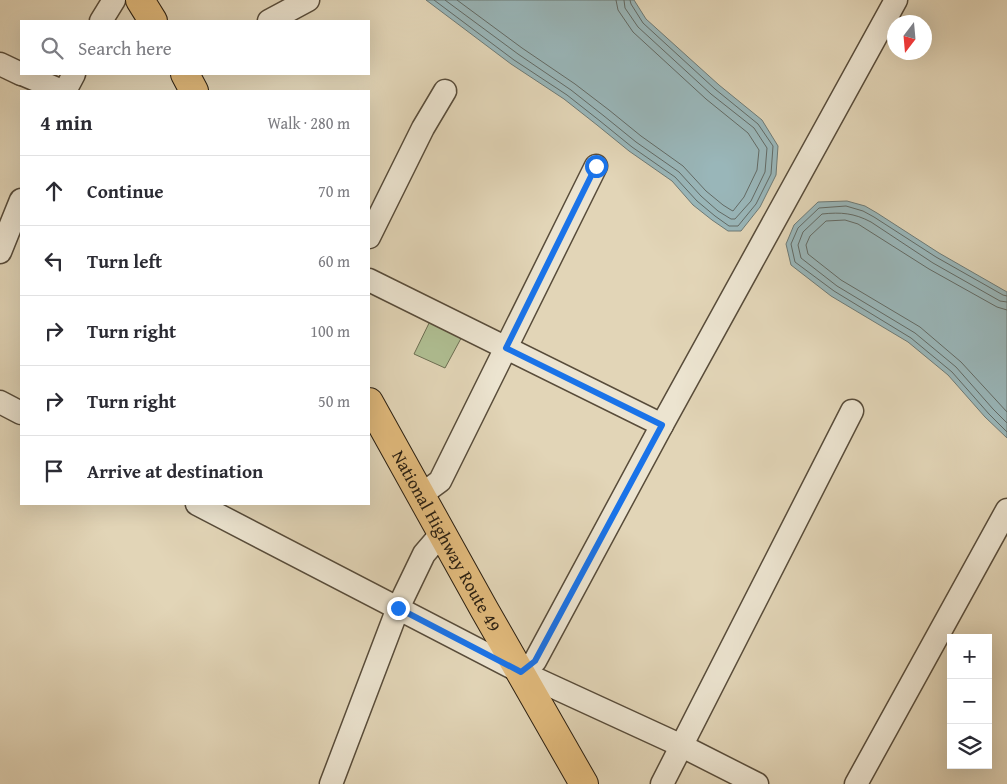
<!DOCTYPE html>
<html lang="en">
<head>
<meta charset="utf-8">
<style>
  body { margin:0; font-family:"Gentium Book Plus",serif; background:#f2f2f3; color:#2b2b33 }
  .controls { position:absolute; right:15px; bottom:15px; display:grid; overflow:hidden; border-radius:0px; box-shadow:0 5px 20px #0002 }
  .controls button { width:45px; height:45px; display:grid; place-items:center; padding:0; border:0; border-bottom:1px solid #e1e1e2; background:#fff; color:#2b2b33; font:25px sans-serif }
  .compass { position:absolute; left:887px; top:15px; width:45px; height:45px; border-radius:50%; background:#fff; box-shadow:0 5px 20px #0002; rotate:196deg }
  .stop { position:absolute; width:15px; height:15px; margin:-11px; border:4px solid #1a73e8; border-radius:50%; background:#fff }
  .stop.end { background:#1a73e8; border-color:#fff; box-shadow:0 1px 5px #0008 }
  .list { margin:0; padding:0; list-style:none }
  h2 { display:flex; justify-content:space-between; align-items:center; height:65px; margin:0; padding:0 20px; font-size:21px }
  h2 small { font-size:16px; font-weight:400; color:#7c7c81 }
  .list li { display:grid; grid-template-columns:32px 1fr auto; gap:15px; align-items:center; box-sizing:border-box; height:70px; padding:0 20px; border-top:1px solid #e1e1e2 }
  .list b { display:block; font-size:19px; white-space:nowrap }
  .list em { font-size:16px; font-style:normal; color:#7c7c81 }
  .icon { flex:none; width:28px; height:28px; fill:none; stroke:currentColor; stroke-width:2; stroke-linecap:round; stroke-linejoin:round }
  .map { position:relative; flex:none; width:1007px; height:784px; overflow:hidden }
  .search { position:absolute; background:#fff; box-shadow:0 5px 20px #0002; left:20px; top:20px; width:350px; height:55px; display:flex; align-items:center; gap:12px; box-sizing:border-box; padding:0 18px; border-radius:0px; color:#7c7c81; font-size:19px }
  .panel { position:absolute; background:#fff; box-shadow:0 5px 20px #0002; left:20px; top:90px; width:350px; height:415px; border-radius:0px }
  .map>svg:first-child { display:block }
  .green { fill:#afbe92; stroke:#6c6e52 }
  .water { fill:#99b6b9; stroke:#6d7a76 }
  .lines { fill:none; stroke-linecap:round; stroke-linejoin:round }
  .shore { stroke:#626a65; stroke-width:1 }
  .minor-casing { stroke:#584c3a; stroke-width:25 }
  .highway-casing { stroke:#2a1f11; stroke-width:30 }
  .minor { stroke:#ece4d0; stroke-width:22 }
  .highway { stroke:#e1ba7c; stroke-width:28 }
  .route { stroke:#1a73e8; stroke-width:6 }
  .labels { text-anchor:middle; stroke-width:4.5; stroke-linejoin:round; paint-order:stroke }
  .street-label { font-size:18px; fill:#2a1f11; stroke:#ece4d0 }
</style>
</head>
<body>
<div class="map">
<svg width="1007" height="784" viewBox="0 0 1007 784">
  <rect width="100%" height="100%" fill="#e2d5b7"/>
  <filter id="stains"><feTurbulence type="fractalNoise" baseFrequency=".004" numOctaves="4"/><feColorMatrix values="0 0 0 0 .2 0 0 0 0 .09 0 0 0 0 .02 0 0 0 .5 -.17"/></filter>
  <radialGradient id="worn" r=".72"><stop offset=".6" stop-color="#630" stop-opacity="0"/><stop offset="1" stop-color="#630" stop-opacity=".3"/></radialGradient>
  <polygon class="green" points="433,315 465,331 445,368 414,354"/>
  <g class="water">
    <polygon points="426,0 634,0 646,19 719,85 762,120 778,146 776,175 760,207 741,231 728,231 712,220 693,205 672,181 629,151 597,125 564,99 511,64"/>
    <polygon points="847,201 865,206 877,213 939,253 1007,292 1007,438 985,417 948,375 908,342 831,296 791,265 786,244 794,225 818,202"/>
  </g>
  <g class="lines">
    <g class="shore">
      <polyline points="434,0 514,60 567,95 600,121 632,147 675,177 697,201 715,216 729,226 738,226 756,204 771,174 773,146 758,124 715,89 643,23 631,4 630,0"/>
      <polyline points="445,0 518,54 571,90 604,116 636,142 679,172 701,196 718,211 731,219 735,219 751,201 765,172 767,148 754,128 711,94 638,27 625,8 624,0"/>
      <polyline points="457,0 522,48 575,84 609,110 641,136 683,166 706,191 723,205 731,210 733,211 744,197 757,170 759,150 748,133 706,99 633,32 618,10 616,0"/>
      <polyline points="1007,296 1003,295 936,257 874,217 863,211 846,206 819,208 798,228 791,244 795,262 834,291 911,338 952,372 989,414 1007,432"/>
      <path d="M1007,302L1000,301L933,263L871,222C854,213 841,212 822,214L803,232L798,245L801,258L837,286L915,333L956,367L993,409L1007,423"/>
      <polyline points="1007,310 997,307 929,269 858,224 845,220 826,221 810,236 806,245 808,254 841,280 920,327 961,362 1007,412"/>
    </g>
    <g class="minor-casing">
      <g id="minor">
        <polyline points="101,21 114,0"/>
        <polyline points="269,21 308,0"/>
        <polyline points="0,64 21,74"/>
        <polyline points="22,74 62,91"/>
        <polyline points="65,91 74,74"/>
        <polyline points="369,237 423,128 445,91"/>
        <polyline points="0,252 21,200"/>
        <polyline points="369,280 662,425"/>
        <polyline points="0,402 21,413"/>
        <polyline points="421,495 440,481 596,166"/>
        <polyline points="197,504 521,672 682,746 757,784"/>
        <polyline points="521,672 535,661 662,425 896,0"/>
        <polyline points="331,784 398,608 424,554 442,533"/>
        <polyline points="662,784 852,411"/>
        <polyline points="856,784 1007,510"/>
      </g>
    </g>
    <g class="highway-casing">
      <g id="highway">
        <polyline points="140,0 153,21"/>
        <polyline points="185,74 194,91"/>
        <path id="s1" d="M369,402L484,609L584,784"/>
      </g>
    </g>
    <use href="#minor" class="minor"/>
    <use href="#highway" class="highway"/>
  </g>
  <g class="lines">
    <polyline class="route" points="398,608 521,672 535,661 662,425 506,348 596,166"/>
  </g>
  <g class="labels">
    <g class="street-label">
      <text dy="6" stroke="none"><textPath href="#s1" startOffset="159">National Highway Route 49</textPath></text>
    </g>
  </g>
  <rect width="100%" height="100%" filter="url(#stains)"/>
  <rect width="100%" height="100%" fill="url(#worn)"/>
</svg>
<div class="controls">
<button>+</button>
<button>−</button>
<button><svg class="icon" aria-label="layers" viewBox="0 0 24 24"><path d="M12 4l9 5-9 5-9-5zM3 14l9 5 9-5"/></svg></button>
</div>
<svg class="compass" viewBox="-18 -18 36 36"><path d="M0-13l5 13h-10z" fill="#e53935"/><path d="M0 13l5-13h-10z" fill="#7c7c81"/></svg>
<div class="stop" style="left:596px;top:166px"></div>
<div class="stop end" style="left:398px;top:608px"></div>
<div class="search"><svg class="icon" aria-label="search" viewBox="0 0 24 24"><circle cx="10" cy="10" r="6"/><path d="M15 15l6 6"/></svg>Search here</div>
<section class="panel">
<h2>4 min<small>Walk · 280 m</small></h2>
<ul class="list">
<li><svg class="icon" aria-label="ahead" viewBox="0 0 24 24"><path d="M12 20V5M6 11l6-6 6 6"/></svg><div><b>Continue</b></div><em>70 m</em></li>
<li><svg class="icon" aria-label="left" viewBox="0 0 24 24"><path d="M17 20v-9H6M10 6l-5 5 5 5"/></svg><div><b>Turn left</b></div><em>60 m</em></li>
<li><svg class="icon" aria-label="right" viewBox="0 0 24 24"><path d="M7 20v-9h11M14 6l5 5-5 5"/></svg><div><b>Turn right</b></div><em>100 m</em></li>
<li><svg class="icon" aria-label="right" viewBox="0 0 24 24"><path d="M7 20v-9h11M14 6l5 5-5 5"/></svg><div><b>Turn right</b></div><em>50 m</em></li>
<li><svg class="icon" aria-label="arrive" viewBox="0 0 24 24"><path d="M6 21V4h12l-3 4 3 4H6"/></svg><div><b>Arrive at destination</b></div></li>
</ul>
</section>
</div>
</body>
</html>
